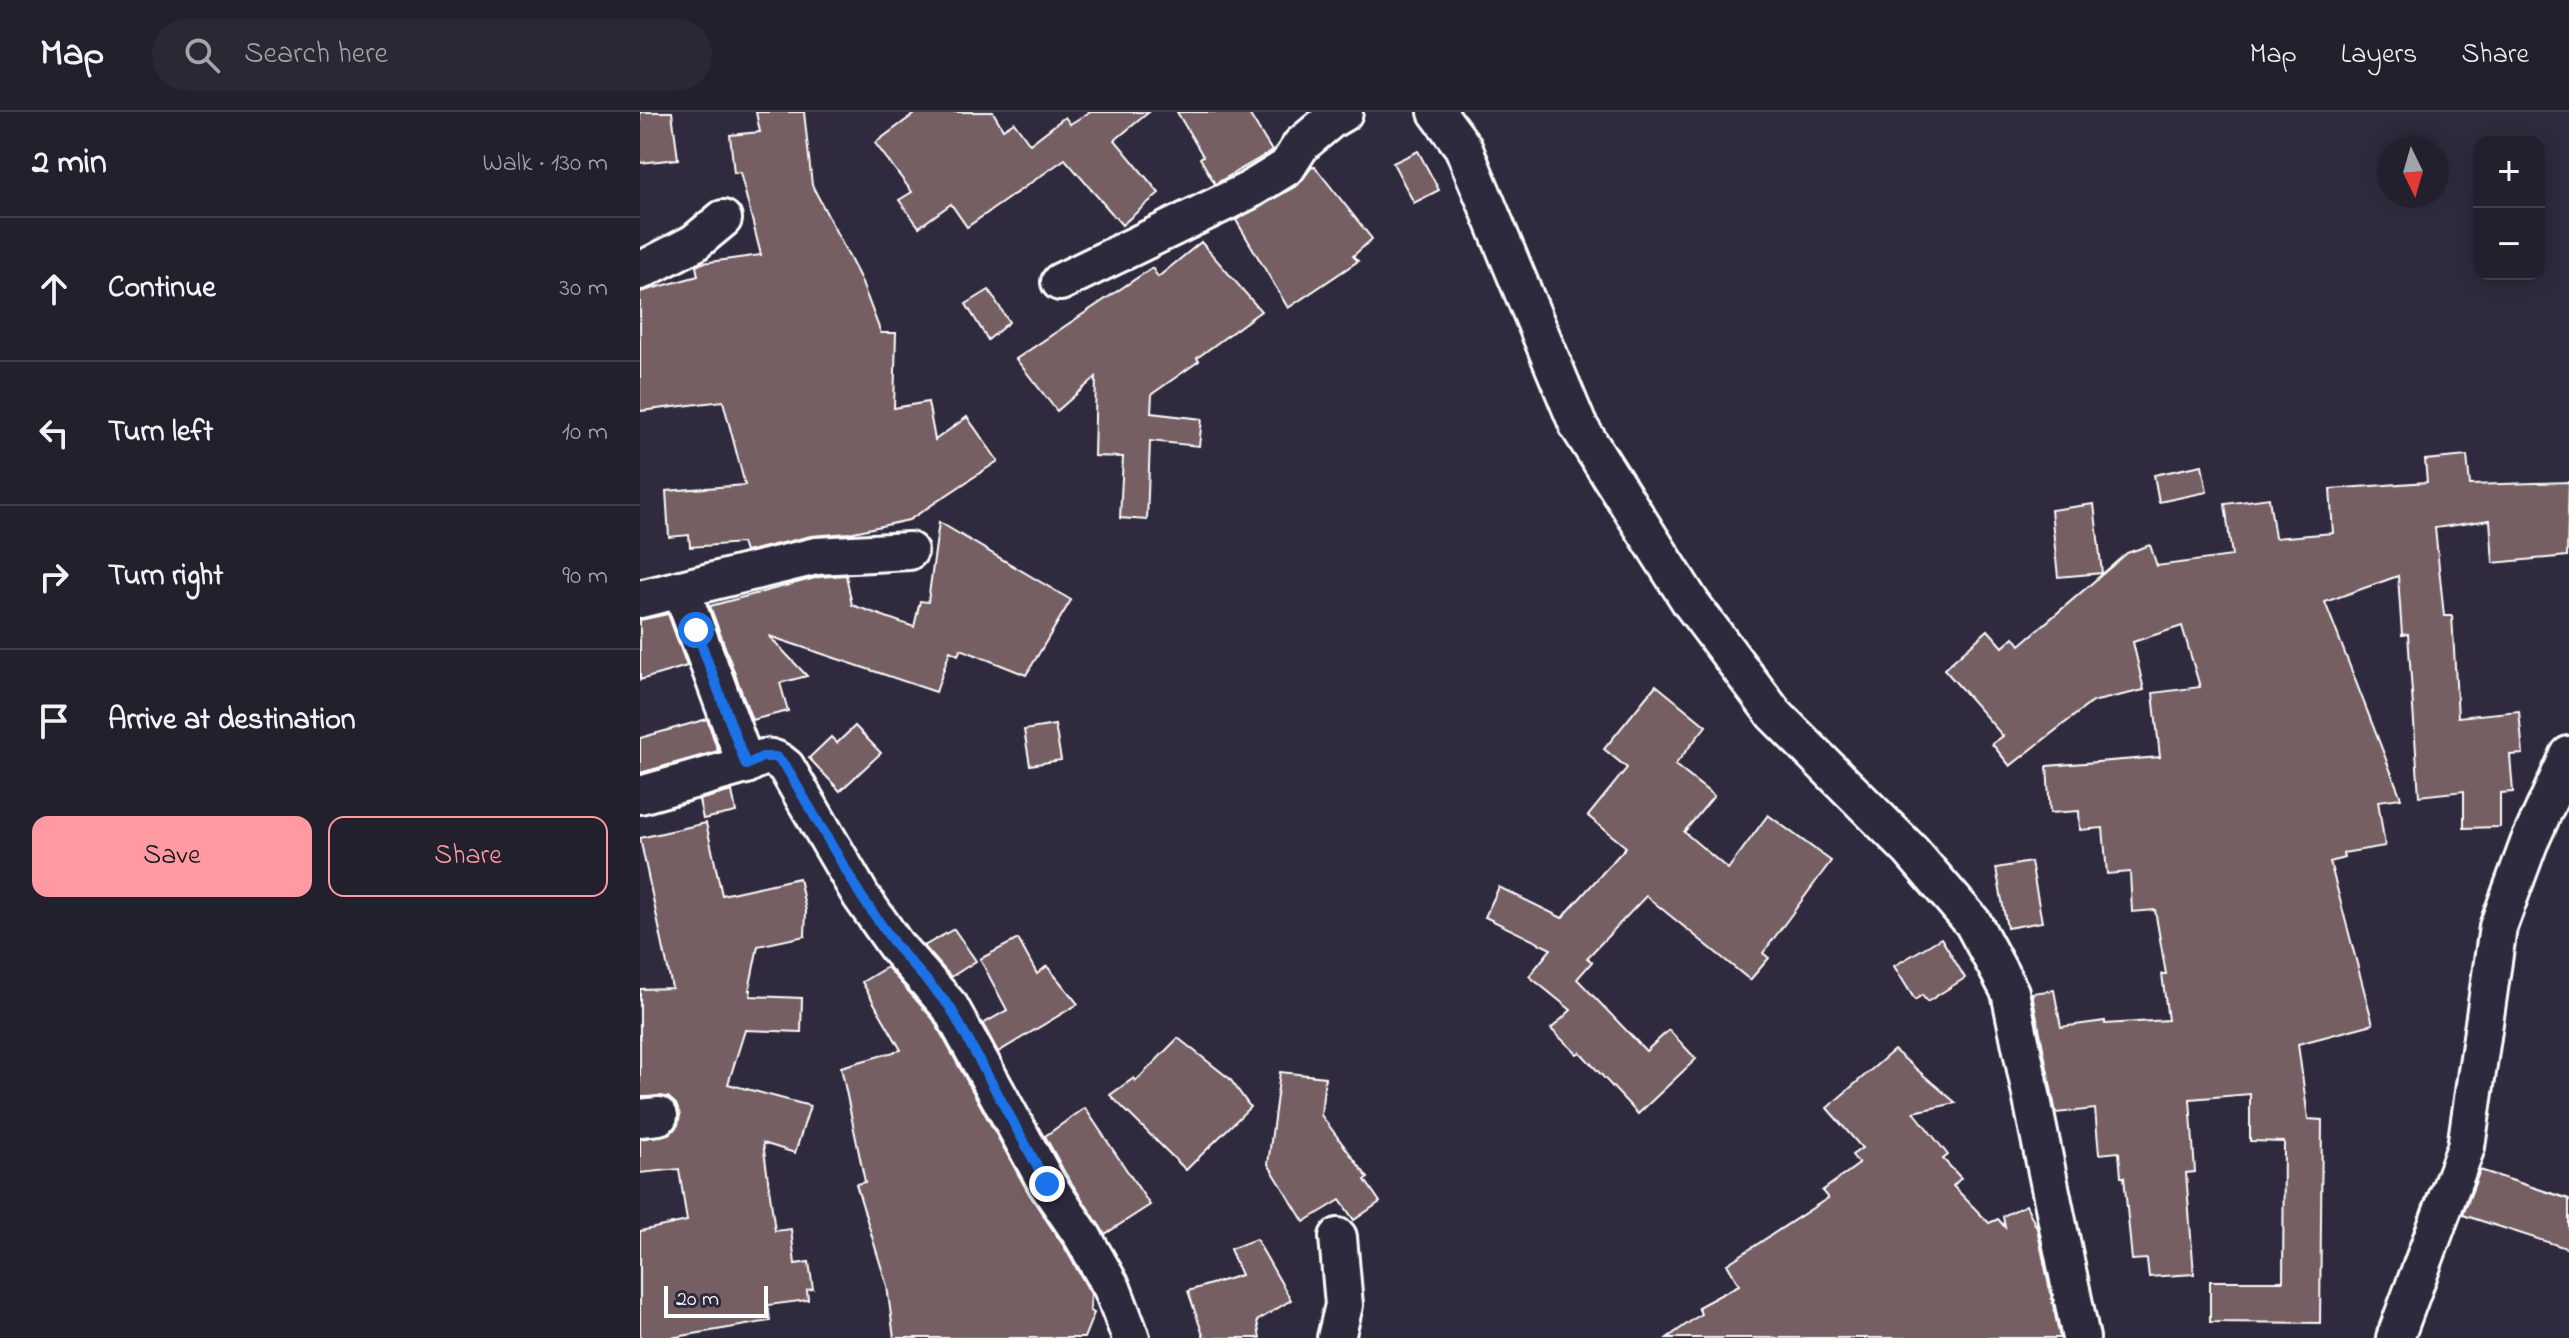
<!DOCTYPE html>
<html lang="en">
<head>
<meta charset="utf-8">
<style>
  body { margin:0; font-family:"Indie Flower",sans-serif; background:#2b2836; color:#f1f3f6 }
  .controls { position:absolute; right:24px; top:24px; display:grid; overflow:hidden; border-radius:16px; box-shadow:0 4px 20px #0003 }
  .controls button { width:72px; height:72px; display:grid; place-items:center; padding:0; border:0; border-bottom:2px solid #403e4a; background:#23202e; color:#f1f3f6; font:40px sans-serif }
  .compass { position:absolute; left:1737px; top:24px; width:72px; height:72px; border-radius:50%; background:#23202e; box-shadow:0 4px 20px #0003; rotate:175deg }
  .scale { position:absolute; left:24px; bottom:20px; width:104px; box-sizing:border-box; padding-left:8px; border:4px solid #fff; border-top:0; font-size:22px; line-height:28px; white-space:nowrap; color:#fff; -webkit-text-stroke:6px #2f2a3d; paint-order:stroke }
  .stop { position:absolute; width:24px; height:24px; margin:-18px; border:6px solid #1a73e8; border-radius:50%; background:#fff }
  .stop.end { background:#1a73e8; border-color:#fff; box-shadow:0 2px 8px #0008 }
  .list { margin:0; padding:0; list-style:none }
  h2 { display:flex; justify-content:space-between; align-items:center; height:104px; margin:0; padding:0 32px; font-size:34px }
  h2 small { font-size:26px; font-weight:400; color:#a3a3aa }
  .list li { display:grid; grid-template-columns:52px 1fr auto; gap:24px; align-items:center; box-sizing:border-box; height:144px; padding:0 32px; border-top:2px solid #403e4a }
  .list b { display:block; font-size:30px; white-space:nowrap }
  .list em { font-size:26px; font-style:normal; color:#a3a3aa }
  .actions { display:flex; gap:16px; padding:24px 32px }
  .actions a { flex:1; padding:18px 0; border:2px solid #ff9aa2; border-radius:16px; text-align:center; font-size:28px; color:#ff9aa2 }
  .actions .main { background:#ff9aa2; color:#111 }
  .icon { flex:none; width:44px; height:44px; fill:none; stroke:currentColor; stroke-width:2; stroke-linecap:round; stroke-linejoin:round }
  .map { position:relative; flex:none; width:1929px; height:1226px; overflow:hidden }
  header { display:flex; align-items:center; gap:48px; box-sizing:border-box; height:112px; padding:0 40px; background:#23202e; border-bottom:2px solid #403e4a }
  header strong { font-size:38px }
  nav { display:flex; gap:44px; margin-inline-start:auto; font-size:28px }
  .search { width:560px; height:72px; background:#2b2836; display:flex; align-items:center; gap:20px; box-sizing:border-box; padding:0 28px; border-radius:44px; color:#a3a3aa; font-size:30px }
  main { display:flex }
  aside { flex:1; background:#23202e }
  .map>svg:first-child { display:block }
  .building { fill:#755e64; stroke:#fff; stroke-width:2 }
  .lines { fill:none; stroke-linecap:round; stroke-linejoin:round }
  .minor-casing { stroke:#fff; stroke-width:42 }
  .minor { stroke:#2f2a3d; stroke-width:36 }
  .route { stroke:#1a73e8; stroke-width:10 }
</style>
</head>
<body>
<header>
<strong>Map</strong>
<div class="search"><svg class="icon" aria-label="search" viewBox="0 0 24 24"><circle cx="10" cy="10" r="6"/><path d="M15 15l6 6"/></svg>Search here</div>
<nav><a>Map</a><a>Layers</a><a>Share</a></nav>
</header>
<main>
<aside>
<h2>2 min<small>Walk · 130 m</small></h2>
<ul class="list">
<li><svg class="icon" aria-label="ahead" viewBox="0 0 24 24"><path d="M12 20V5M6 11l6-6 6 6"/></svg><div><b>Continue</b></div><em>30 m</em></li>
<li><svg class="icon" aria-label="left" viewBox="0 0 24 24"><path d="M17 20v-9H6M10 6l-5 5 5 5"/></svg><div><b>Turn left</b></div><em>10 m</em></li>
<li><svg class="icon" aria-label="right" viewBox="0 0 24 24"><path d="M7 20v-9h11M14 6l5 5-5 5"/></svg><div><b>Turn right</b></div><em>90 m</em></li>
<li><svg class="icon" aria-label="arrive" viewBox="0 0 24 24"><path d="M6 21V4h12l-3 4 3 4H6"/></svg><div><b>Arrive at destination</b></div></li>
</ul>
<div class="actions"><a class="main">Save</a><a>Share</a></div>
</aside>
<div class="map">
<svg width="1929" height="1226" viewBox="0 0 1929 1226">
  <rect width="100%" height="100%" fill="#2f2a3d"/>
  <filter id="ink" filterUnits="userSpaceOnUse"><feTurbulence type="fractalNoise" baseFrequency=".0125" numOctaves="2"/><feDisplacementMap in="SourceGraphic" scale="16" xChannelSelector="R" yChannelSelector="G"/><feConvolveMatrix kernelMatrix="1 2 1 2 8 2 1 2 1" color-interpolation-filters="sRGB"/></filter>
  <g filter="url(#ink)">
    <g class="building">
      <polygon points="0,0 32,0 38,47 0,51"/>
      <polygon points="116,0 164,0 172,73 220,166 241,221 256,221 254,296 288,290 295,328 327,305 358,349 269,408 209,421 171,424 105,440 102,431 50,435 49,423 29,425 26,379 105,373 83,289 0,299 0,180 58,164 56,154 62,151 121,143 100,60 94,61 90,23 120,20"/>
      <polygon points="277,0 353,0 363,17 374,10 390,32 425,5 430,12 450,0 509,0 475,28 519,81 482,113 425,47 327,115 311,92 279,115 259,88 272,80 235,31"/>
      <polygon points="537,0 608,0 632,39 575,72 560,46 563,44"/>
      <polygon points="778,39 799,78 774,91 753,51"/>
      <polygon points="672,55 675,55 732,127 713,144 718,149 648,196 596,108 658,73"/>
      <polygon points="561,130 621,199 557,246 559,249 512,282 511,301 562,307 559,334 510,329 507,408 480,406 483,345 454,344 456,265 417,299 376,247 512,156 518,165"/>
      <polygon points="349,178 369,210 348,228 326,192"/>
      <polygon points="1827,344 1830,373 1929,370 1927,444 1853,451 1850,408 1795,416 1804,504 1812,504 1818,605 1879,599 1883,642 1870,643 1873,680 1860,681 1860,715 1824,716 1824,679 1779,684 1768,522 1762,523 1758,464 1685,490 1761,686 1738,689 1745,734 1703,741 1704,746 1690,750 1733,912 1658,932 1668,1007 1682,1008 1680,1211 1570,1210 1570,1169 1643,1169 1644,1030 1610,1029 1610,982 1550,987 1555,1060 1546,1061 1554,1162 1509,1165 1507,1147 1492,1148 1484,1065 1481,1065 1479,1040 1459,1042 1455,997 1416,1001 1392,881 1414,878 1421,915 1465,909 1465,912 1528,908 1522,862 1526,862 1515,798 1492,800 1490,760 1467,762 1463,716 1440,718 1439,699 1410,701 1407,654 1520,645 1513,581 1560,575 1542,514 1493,530 1504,578 1452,590 1370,654 1352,632 1363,624 1304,557 1348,518 1363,535 1374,525 1380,533 1487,441 1510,433 1517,454 1592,444 1585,392 1629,386 1635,426 1693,421 1690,377 1787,370 1785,348"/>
      <polygon points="1562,353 1567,380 1519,390 1514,363"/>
      <polygon points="1454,392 1462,461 1418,465 1411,398"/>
      <polygon points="299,410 431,488 386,563 321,537 318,543 310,539 296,580 129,524 167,564 140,571 148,599 112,608 70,494 179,465 206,463 212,493 274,515 280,489 288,490"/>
      <polygon points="28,502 47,554 0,568 0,508"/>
      <polygon points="1016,573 1066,614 1035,653 1074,684 1044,720 1088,757 1128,703 1191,749 1123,841 1129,846 1110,868 1006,784 947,846 952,850 937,867 1006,939 1029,918 1056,947 998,1002 940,940 937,942 911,917 931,898 889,864 911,837 845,805 859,775 922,806 986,735 948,704 987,656 964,637"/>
      <polygon points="67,607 78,639 0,661 0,626"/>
      <polygon points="415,613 421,648 390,653 384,618"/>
      <polygon points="215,614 241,641 200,679 169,646 191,625 197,631"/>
      <polygon points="92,679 96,700 63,707 59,688"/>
      <polygon points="66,711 82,783 159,766 166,799 165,824 118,834 109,878 111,878 110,884 162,886 161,920 105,918 88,972 170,994 155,1041 123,1031 135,1119 151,1117 155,1152 169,1150 173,1177 167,1178 168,1188 128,1193 130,1209 30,1226 0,1226 0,1119 47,1109 39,1057 0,1061 0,1027 31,1021 38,1013 40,1003 36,992 28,985 0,985 0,877 32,876 0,726"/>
      <polygon points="1391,750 1402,810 1367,816 1356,756"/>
      <polygon points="314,817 336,849 311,865 284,834"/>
      <polygon points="1301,826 1325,866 1287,890 1282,883 1275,888 1254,854"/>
      <polygon points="378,827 397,862 407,854 438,892 358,940 343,912 367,898 340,847"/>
      <polygon points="247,855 293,907 389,1082 425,1136 451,1182 450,1199 454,1201 444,1226 254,1226 247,1174 216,1072 225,1070 201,955 261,938 222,870"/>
      <polygon points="538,926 590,967 610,995 546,1058 470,983 494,966 496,969"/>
      <polygon points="1254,938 1316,991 1274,1000 1308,1043 1303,1047 1321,1066 1313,1074 1349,1111 1358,1107 1365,1115 1363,1104 1386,1093 1397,1116 1420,1226 1027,1226 1061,1202 1058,1195 1099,1173 1087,1152 1188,1086 1182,1079 1219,1052 1212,1043 1222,1036 1187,996"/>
      <polygon points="640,960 685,965 681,1003 728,1066 725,1068 740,1090 714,1108 700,1088 664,1110 628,1052"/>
      <polygon points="445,996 510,1093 465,1122 425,1061 405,1024"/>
      <polygon points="1840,1058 1929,1087 1929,1137 1823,1103"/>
      <polygon points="616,1127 651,1188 617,1209 620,1226 564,1226 548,1179 601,1163 590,1137"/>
    </g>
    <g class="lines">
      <g class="minor-casing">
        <g id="minor">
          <polyline points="797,0 823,35 938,313 1051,491 1134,602 1270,738 1333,811 1370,880 1441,1226"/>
          <polyline points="0,159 54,131 83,107"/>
          <polyline points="420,170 608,79 647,55 661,33 692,7 704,0"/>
          <polyline points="41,477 106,653"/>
          <polyline points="0,487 176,444 269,439"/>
          <path d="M0,683L106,653C124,644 130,641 146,655L221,784L256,834L310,895L407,1072L443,1125L472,1176L491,1226"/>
          <polyline points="0,1006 19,1004"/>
          <polyline points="696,1226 704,1193 698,1125"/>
          <polyline points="1755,1226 1826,1035 1858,815 1889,731 1929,643"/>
        </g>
      </g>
      <use href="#minor" class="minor"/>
    </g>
  </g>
  <g class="lines" filter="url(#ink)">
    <polyline class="route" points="56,518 106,653 122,645 136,645 146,655 221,784 256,834 310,895 407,1072"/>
  </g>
</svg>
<div class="controls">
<button>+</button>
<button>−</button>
</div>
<svg class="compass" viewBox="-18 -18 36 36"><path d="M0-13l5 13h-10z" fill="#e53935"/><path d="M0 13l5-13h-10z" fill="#a3a3aa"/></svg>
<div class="scale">20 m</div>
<div class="stop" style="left:56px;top:518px"></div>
<div class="stop end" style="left:407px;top:1072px"></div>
</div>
</main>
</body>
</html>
